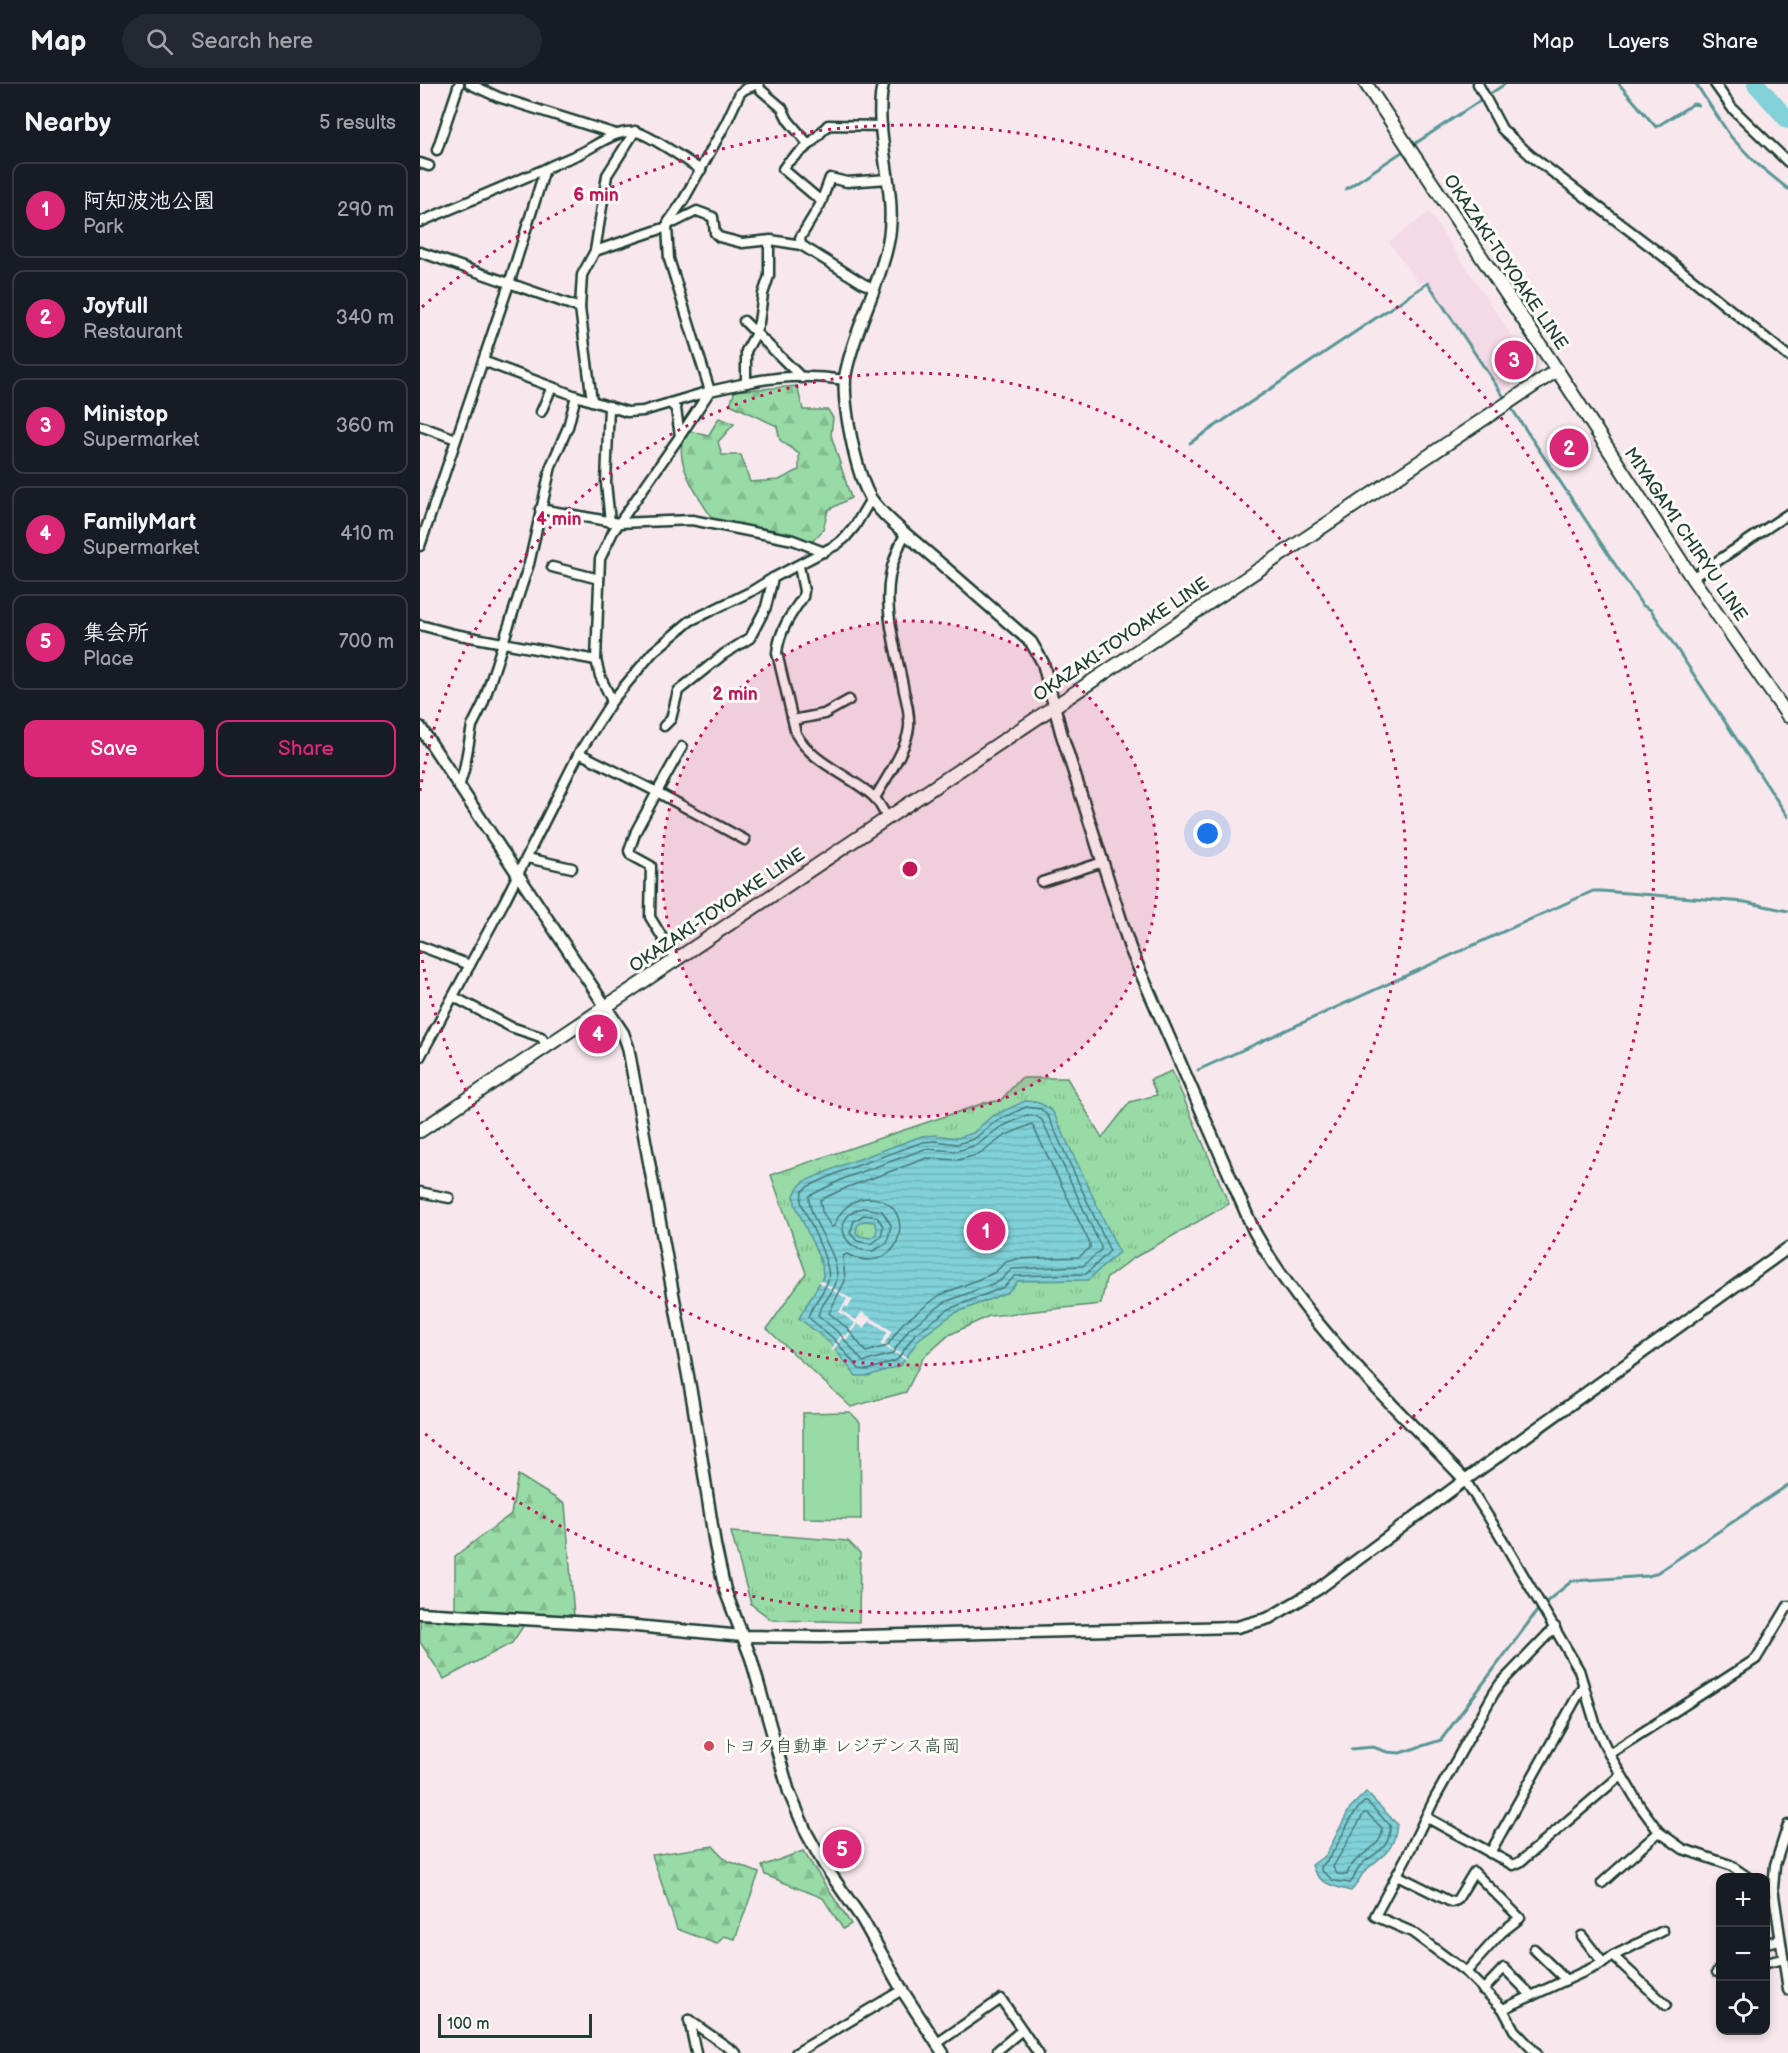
<!DOCTYPE html>
<html lang="en">
<head>
<meta charset="utf-8">
<style>
  body { margin:0; font-family:"Balsamiq Sans","Klee One",sans-serif; background:#242831; color:#f1f3f6 }
  .controls { position:absolute; right:18px; bottom:18px; display:grid; overflow:hidden; border-radius:12px; box-shadow:0 3px 9px #0003 }
  .controls button { width:54px; height:54px; display:grid; place-items:center; padding:0; border:0; border-bottom:2px solid #363941; background:#171b24; color:#f1f3f6; font:30px sans-serif }
  .scale { position:absolute; left:18px; bottom:15px; width:154px; box-sizing:border-box; padding-left:6px; border:3px solid #1f3d34; border-top:0; font-size:16px; line-height:21px; white-space:nowrap; color:#1f3d34; -webkit-text-stroke:4px #fdfcf7; paint-order:stroke }
  .you { position:absolute; left:788px; top:750px; width:21px; height:21px; margin:-15px; border:4px solid #fff; border-radius:50%; background:#1a73e8; box-shadow:0 0 0 9px #1a73e833 }
  .badge { display:grid; place-items:center; width:39px; height:39px; border-radius:50%; background:#db2777; color:#fff; font-size:20px; font-weight:700 }
  .pin { position:absolute; translate:-50% -50%; border:3px solid #fff; box-shadow:0 2px 6px #0006 }
  .list { margin:0; padding:0; list-style:none }
  h2 { display:flex; justify-content:space-between; align-items:center; height:78px; margin:0; padding:0 24px; font-size:26px }
  h2 small { font-size:20px; font-weight:400; color:#9ea1a6 }
  .list li { display:grid; grid-template-columns:39px 1fr auto; gap:18px; align-items:center; box-sizing:border-box; height:96px; margin:0 12px 12px; padding:0 12px; border:2px solid #363941; border-radius:12px }
  .list b { display:block; font-size:22px; white-space:nowrap }
  .list p { margin:0; font-size:20px; white-space:nowrap; color:#9ea1a6 }
  .list em { font-size:20px; font-style:normal; color:#9ea1a6 }
  .actions { display:flex; gap:12px; padding:18px 24px }
  .actions a { flex:1; padding:14px 0; border:2px solid #db2777; border-radius:12px; text-align:center; font-size:21px; color:#db2777 }
  .actions .main { background:#db2777; color:#fff }
  .icon { flex:none; width:33px; height:33px; fill:none; stroke:currentColor; stroke-width:2; stroke-linecap:round; stroke-linejoin:round }
  .map { position:relative; flex:none; width:1368px; height:1969px; overflow:hidden }
  header { display:flex; align-items:center; gap:36px; box-sizing:border-box; height:84px; padding:0 30px; background:#171b24; border-bottom:2px solid #363941 }
  header strong { font-size:28px }
  nav { display:flex; gap:33px; margin-inline-start:auto; font-size:21px }
  .search { width:420px; height:54px; background:#242831; display:flex; align-items:center; gap:15px; box-sizing:border-box; padding:0 21px; border-radius:33px; color:#9ea1a6; font-size:22px }
  main { display:flex }
  aside { flex:1; background:#171b24 }
  .map>svg:first-child { display:block }
  .built { fill:#f4dae6 }
  .forest { fill:url(#forest-firs); stroke:#5c8c6e; stroke-width:1.5 }
  .park { fill:url(#park-tufts); stroke:#5c8c6e; stroke-width:1.5 }
  .pitch { fill:#98dba7; stroke:#5c8c6e; stroke-width:1.5 }
  .water { fill:url(#water-rules); stroke:#599696; stroke-width:1.5; fill-rule:evenodd }
  .pier { fill:#f8e8ed }
  .lines { fill:none; stroke-linecap:round; stroke-linejoin:round }
  .shore { stroke:#467876; stroke-width:1.5 }
  .stream { stroke:#599696; stroke-width:3 }
  .river { stroke:#80d1d8; stroke-width:18 }
  .minor-casing { stroke:#1f3d34; stroke-width:13 }
  .tertiary-casing { stroke:#1f3d34; stroke-width:15 }
  .secondary-casing { stroke:#1f3d34; stroke-width:16 }
  .minor { stroke:#fdfcf7; stroke-width:8 }
  .tertiary { stroke:#fdfcf7; stroke-width:10 }
  .secondary { stroke:#fdfcf7; stroke-width:12 }
  .ring { fill:none; stroke:#c2185b; stroke-width:3; stroke-dasharray:3 6 }
  .poi-dot { fill:#d1495b; stroke:#fdfcf7; stroke-width:2 }
  .labels { text-anchor:middle; stroke-width:6; stroke-linejoin:round; paint-order:stroke }
  .street-label { font-size:18px; fill:#1f3d34; stroke:#fdfcf7 }
  .poi-label { font-size:18px; fill:#1f3d34; stroke:#fdfcf7; text-anchor:start }
  .centre { fill:#c2185b; stroke:#fdfcf7; stroke-width:3 }
  .ring-label { font-size:18px; text-anchor:middle; font-weight:bold; fill:#c2185b; stroke:#fdfcf7; stroke-width:6; stroke-linejoin:round; paint-order:stroke }
</style>
</head>
<body>
<header>
<strong>Map</strong>
<div class="search"><svg class="icon" aria-label="search" viewBox="0 0 24 24"><circle cx="10" cy="10" r="6"/><path d="M15 15l6 6"/></svg>Search here</div>
<nav><a>Map</a><a>Layers</a><a>Share</a></nav>
</header>
<main>
<aside>
<h2>Nearby<small>5 results</small></h2>
<ul class="list">
<li><span class="badge">1</span><div><b>阿知波池公園</b><p>Park</p></div><em>290 m</em></li>
<li><span class="badge">2</span><div><b>Joyfull</b><p>Restaurant</p></div><em>340 m</em></li>
<li><span class="badge">3</span><div><b>Ministop</b><p>Supermarket</p></div><em>360 m</em></li>
<li><span class="badge">4</span><div><b>FamilyMart</b><p>Supermarket</p></div><em>410 m</em></li>
<li><span class="badge">5</span><div><b>集会所</b><p>Place</p></div><em>700 m</em></li>
</ul>
<div class="actions"><a class="main">Save</a><a>Share</a></div>
</aside>
<div class="map">
<svg width="1368" height="1969" viewBox="0 0 1368 1969">
  <defs>
    <pattern id="forest-firs" width="22" height="20" patternUnits="userSpaceOnUse" patternTransform="scale(1.5)"><rect width="22" height="20" fill="#98dba7"/><path d="M5 1l3.5 6h-7zM16 11l3.5 6h-7z" fill="#83bd90"/></pattern>
    <pattern id="park-tufts" width="24" height="20" patternUnits="userSpaceOnUse" patternTransform="scale(1.5)"><rect width="24" height="20" fill="#98dba7"/><path d="M3 7l-1-3M5 7V3M7 7l1-3M15 17l-1-3M17 17v-4M19 17l1-3" fill="none" stroke="#83bd90"/></pattern>
    <pattern id="water-rules" width="6" height="5" patternUnits="userSpaceOnUse" patternTransform="scale(1.5)"><rect width="6" height="5" fill="#80d1d8"/><path d="M0 2.5h6" fill="none" stroke="#6eb4ba"/></pattern>
  </defs>
  <rect width="100%" height="100%" fill="#f8e8ed"/>
  <filter id="ink" filterUnits="userSpaceOnUse"><feTurbulence type="fractalNoise" baseFrequency=".0167" numOctaves="2"/><feDisplacementMap in="SourceGraphic" scale="12" xChannelSelector="R" yChannelSelector="G"/><feConvolveMatrix kernelMatrix="1 2 1 2 8 2 1 2 1" color-interpolation-filters="sRGB"/></filter>
  <g filter="url(#ink)">
    <polygon class="built" points="1009,128 1108,276 1107,290 1079,310 1005,197 999,200 969,158"/>
    <g class="forest">
      <path d="M377,302L383,326H408L413,334L411,351L431,414L408,426L403,446L391,459L293,436C278,412 249,374 267,346L288,352L299,334L314,340L298,358L302,371H321L330,398L359,396L379,386V370L360,356L357,342L310,320L315,307Z"/>
      <polygon points="98,1391 145,1420 154,1532 35,1526 35,1472 91,1430"/>
      <polygon points="0,1535 104,1541 92,1559 24,1595 0,1558"/>
      <polygon points="293,1762 306,1776 339,1789 315,1855 304,1852 297,1860 257,1845 232,1771"/>
      <polygon points="383,1767 431,1840 423,1845 403,1814 345,1791 342,1782"/>
    </g>
    <g class="park">
      <polygon points="752,987 809,1120 712,1175 686,1195 681,1220 569,1232 529,1251 503,1274 486,1308 431,1323 347,1245 386,1189 351,1091 567,1018 580,1017 601,994 647,994 682,1054 710,1018 737,1011 730,996"/>
      <polygon points="311,1448 428,1457 440,1469 439,1538 352,1536 331,1520"/>
    </g>
    <polygon class="pitch" points="430,1328 440,1338 441,1435 383,1434 383,1329"/>
    <g class="water">
      <path d="M605,1017C617,1017 624,1020 633,1028L699,1168L668,1196L598,1197L588,1208L533,1230L499,1255L481,1281L448,1292H436L410,1259L379,1234L403,1193L402,1180L375,1120L374,1112L377,1105L383,1098L420,1082L502,1052L515,1051L537,1054L553,1049L571,1033ZM444,1137L454,1138L457,1144L456,1150L450,1154L440,1152L436,1148L438,1140Z"/>
      <path d="M946,1708L977,1740C974,1769 964,1769 945,1787C940,1792 938,1800 931,1807C916,1803 896,1799 892,1781L906,1771L930,1724Z"/>
    </g>
    <polygon class="pier" points="400,1196 433,1216 428,1223 425,1222 422,1227 436,1236 442,1228 472,1247 464,1260 487,1274 486,1276 460,1260 468,1248 450,1237 444,1244 437,1240 426,1256 422,1254 413,1267 411,1266 422,1250 426,1252 435,1239 419,1228 427,1215 399,1198"/>
    <g class="lines">
      <g class="shore">
        <path d="M606,1023L621,1025L628,1032L690,1167L666,1190L595,1192L584,1203L529,1225L495,1250L477,1276L448,1286L439,1285L414,1255L388,1233C392,1220 404,1210 408,1196C413,1182 387,1134 381,1118L382,1108L387,1103L422,1087L503,1058L515,1057L537,1060L554,1055L575,1038Z"/>
        <path d="M607,1031L616,1032L622,1036L681,1163V1166L663,1182L592,1185L580,1197L525,1218L489,1245L472,1270L443,1278L420,1250L398,1231C402,1218 416,1207 417,1193C418,1166 388,1137 389,1112L425,1094L505,1065L537,1067L557,1061L579,1044Z"/>
        <path d="M612,1040L670,1160V1164L659,1173L597,1175L586,1178L574,1189L520,1211L483,1239L467,1262L446,1268L427,1244L409,1229L425,1197L423,1172L427,1170C440,1177 454,1179 467,1170C474,1166 477,1160 479,1151C487,1111 430,1097 414,1142L411,1143L402,1127L400,1116L428,1103L507,1074L538,1076L560,1070L584,1052Z"/>
        <path d="M443,1124L462,1127L471,1141L467,1159L453,1167C420,1168 411,1131 443,1124Z"/>
        <polygon points="444,1131 457,1133 463,1142 461,1153 451,1160 437,1157 430,1149 434,1137"/>
        <path d="M944,1718H947L970,1741C971,1771 947,1769 937,1786C934,1791 935,1795 930,1799L914,1797L901,1786V1783C921,1764 924,1737 944,1718Z"/>
        <path d="M944,1729H947L962,1744C964,1763 940,1768 931,1782C929,1784 928,1788 927,1791L917,1790L913,1783Z"/>
      </g>
      <g class="stream">
        <polyline points="1199,0 1236,43 1273,20 1278,21"/>
        <polyline points="1276,0 1311,53 1336,79 1368,105"/>
        <polyline points="990,63 1085,0"/>
        <polyline points="926,105 985,66"/>
        <polyline points="1090,322 1222,521 1231,526 1368,733"/>
        <polyline points="770,359 1008,199 1086,316"/>
        <polyline points="778,986 1173,807 1181,807 1325,818 1368,827"/>
        <polyline points="931,1665 953,1663 967,1668 980,1669 1021,1656 1120,1523 1152,1497 1228,1492 1235,1490 1368,1401"/>
      </g>
      <polyline class="river" points="1336,0 1368,36"/>
      <g class="minor-casing">
        <g id="minor">
          <polyline points="50,0 78,13 196,50"/>
          <polyline points="338,0 341,6 362,24 368,36 389,61"/>
          <polyline points="1058,0 1082,45 1110,71 1251,178 1368,272"/>
          <polyline points="1295,0 1312,24 1368,78"/>
          <polyline points="17,66 39,0"/>
          <polyline points="0,79 9,82"/>
          <polyline points="401,117 363,85 368,78 390,60 408,41 462,42"/>
          <polyline points="0,138 125,85"/>
          <polyline points="248,139 255,138 277,127 293,133 295,149 299,153 322,159 351,156 381,161"/>
          <path d="M349,157V192L343,210L339,238L335,251L326,267V299C357,292 393,291 425,296"/>
          <polyline points="175,167 247,143"/>
          <polyline points="0,168 160,224"/>
          <polyline points="454,204 444,200 381,161 380,154 400,121 410,94 427,98 468,95"/>
          <polyline points="324,237 382,294"/>
          <polyline points="63,277 156,312 207,328 223,327 290,307 249,175 247,143 249,137 263,117 306,39 320,9 325,5 338,0"/>
          <polyline points="172,317 160,224 162,191 175,167 187,91 215,47"/>
          <polyline points="189,322 186,399 190,438"/>
          <polyline points="121,328 132,303"/>
          <polyline points="0,342 36,355"/>
          <polyline points="260,352 290,307 326,299"/>
          <polyline points="120,425 199,439 272,436 373,456 404,468"/>
          <path d="M0,462L89,200L125,85C136,79 148,75 159,70C176,62 196,45 216,48C227,49 269,78 281,86"/>
          <path d="M379,482L384,507L383,513C371,530 359,547 357,569L376,650C393,680 430,691 454,713C459,718 463,727 467,733"/>
          <polyline points="132,483 179,495"/>
          <polyline points="1272,494 1368,430"/>
          <polyline points="0,541 34,550 176,576"/>
          <polyline points="192,617 180,592 176,576 180,475 193,448 260,352 256,325 250,319"/>
          <polyline points="373,636 404,630 429,616"/>
          <polyline points="244,642 251,635 258,607 304,570 330,554 346,523 353,494"/>
          <polyline points="159,669 237,708 262,663"/>
          <polyline points="39,703 44,686 52,642 63,620 109,480 131,382 148,343 156,312"/>
          <path d="M455,714C466,694 487,665 489,643C490,631 487,619 484,607C476,562 458,515 476,471C479,463 481,456 486,450"/>
          <polyline points="107,774 152,784"/>
          <polyline points="622,798 683,778"/>
          <polyline points="0,862 50,881"/>
          <polyline points="256,876 230,833 231,782 211,771 209,767 216,747 237,708 325,756"/>
          <polyline points="34,913 91,943 121,953 128,962"/>
          <polyline points="0,973 84,818 159,669 192,617 233,568 270,537 332,507 353,494 416,461 425,454 435,442 451,415"/>
          <polyline points="0,1108 29,1114"/>
          <polyline points="1045,1396 1078,1448 1159,1586 1176,1642 1189,1670 1220,1722 1239,1748 1263,1765 1310,1781 1329,1794"/>
          <polyline points="1189,1670 1336,1575 1368,1522"/>
          <polyline points="1006,1733 1093,1781 1100,1778 1201,1691"/>
          <polyline points="1368,1741 1355,1781 1353,1804 1368,1906"/>
          <polyline points="1070,1769 1163,1602"/>
          <polyline points="977,1791 1031,1818 1037,1816 1054,1788 1100,1834 1082,1848 1046,1888"/>
          <polyline points="1182,1799 1239,1748"/>
          <polyline points="1162,1852 1183,1879"/>
          <polyline points="1346,1859 1359,1856"/>
          <polyline points="1114,1865 1146,1896"/>
          <polyline points="1193,1872 1246,1921"/>
          <polyline points="1346,1879 1363,1875"/>
          <polyline points="1297,1888 1300,1888"/>
          <polyline points="1063,1906 1084,1884 1112,1912"/>
          <polyline points="1083,1925 1183,1879 1193,1872 1243,1847"/>
          <polyline points="269,1936 316,1969"/>
          <polyline points="269,1936 276,1969"/>
          <polyline points="516,1960 581,1915 618,1969"/>
          <polyline points="578,1966 602,1946"/>
          <polyline points="376,1969 482,1906"/>
          <polyline points="1116,1969 1094,1946 1083,1925 1046,1888 992,1848 955,1832 987,1772 1014,1716 1074,1609 1080,1600 1135,1543"/>
        </g>
      </g>
      <g class="tertiary-casing">
        <g id="tertiary">
          <path d="M463,0C452,50 479,108 468,159C459,203 435,244 426,288C420,313 437,396 452,416C465,434 484,448 501,463C538,494 574,527 611,558L623,579L641,648L710,864L834,1147C887,1242 970,1317 1045,1396"/>
          <polyline points="0,643 203,949 208,963 273,1319 295,1461 305,1506 331,1574 369,1708 387,1750 405,1782 442,1835 482,1906 523,1969"/>
          <polyline points="0,1529 205,1541 322,1552 402,1553 817,1543 849,1534 898,1505 1045,1396 1368,1164"/>
        </g>
      </g>
      <g class="secondary-casing">
        <g id="secondary">
          <polyline points="946,0 1137,286 1272,494 1368,632"/>
          <polyline points="0,1047 1137,286"/>
        </g>
      </g>
      <use href="#minor" class="minor"/>
      <use href="#tertiary" class="tertiary"/>
      <use href="#secondary" class="secondary"/>
    </g>
  </g>
  <circle cx="490" cy="785" r="248" fill="#c2185b" fill-opacity=".12"/>
  <g class="ring">
    <circle cx="490" cy="785" r="248"/>
    <path d="M0 707A496 496 0 1 1 0 863"/>
    <path d="M2 223A744 744 0 1 1 2 1347"/>
  </g>
  <circle class="poi-dot" cx="289" cy="1662" r="6"/>
  <g class="labels">
    <g class="street-label">
      <text transform="translate(1086 178) rotate(56)" y="6">OKAZAKI-TOYOAKE LINE</text>
      <text transform="translate(1266 450) rotate(56)" y="6">MIYAGAMI CHIRYU LINE</text>
      <text transform="translate(701 555) rotate(-34)" y="6">OKAZAKI-TOYOAKE LINE</text>
      <text transform="translate(297 826) rotate(-34)" y="6">OKAZAKI-TOYOAKE LINE</text>
    </g>
    <g class="poi-label">
      <text x="301" y="1668">トヨタ自動車 レジデンス高岡</text>
    </g>
  </g>
  <circle cx="490" cy="785" r="9" class="centre"/>
  <g class="ring-label">
    <text x="176" y="117">6 min</text>
    <text x="139" y="441">4 min</text>
    <text x="315" y="616">2 min</text>
  </g>
</svg>
<div class="controls">
<button>+</button>
<button>−</button>
<button><svg class="icon" aria-label="locate" viewBox="0 0 24 24"><circle cx="12" cy="12" r="6"/><path d="M12 2v4M12 18v4M2 12h4M18 12h4"/></svg></button>
</div>
<div class="scale">100 m</div>
<div class="you"></div>
<div class="pin badge" style="left:566px;top:1147px">1</div>
<div class="pin badge" style="left:1149px;top:364px">2</div>
<div class="pin badge" style="left:1094px;top:276px">3</div>
<div class="pin badge" style="left:178px;top:950px">4</div>
<div class="pin badge" style="left:422px;top:1765px">5</div>
</div>
</main>
</body>
</html>
